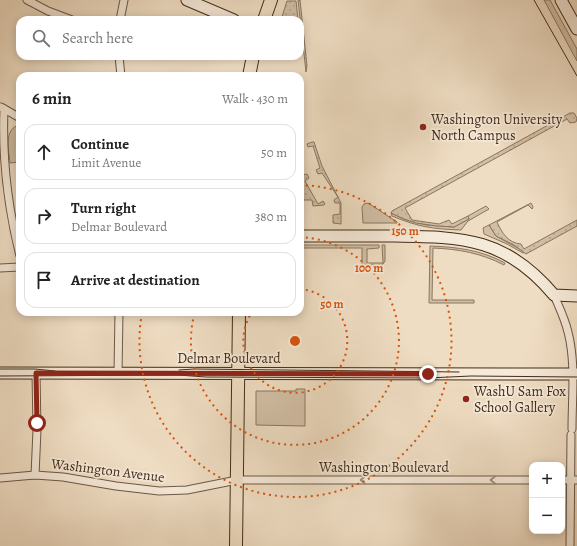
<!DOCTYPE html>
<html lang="en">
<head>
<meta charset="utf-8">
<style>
  body { margin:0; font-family:Alegreya,serif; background:#f2f2f2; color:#222 }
  .controls { position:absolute; right:12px; bottom:12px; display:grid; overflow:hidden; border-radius:8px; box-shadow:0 2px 10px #0003 }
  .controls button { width:36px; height:36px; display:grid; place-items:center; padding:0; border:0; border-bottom:1px solid #e0e0e0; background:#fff; color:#222; font:20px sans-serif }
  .stop { position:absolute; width:12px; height:12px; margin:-9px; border:3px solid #8f2418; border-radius:50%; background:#fff }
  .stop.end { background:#8f2418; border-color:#fff; box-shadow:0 1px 4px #0008 }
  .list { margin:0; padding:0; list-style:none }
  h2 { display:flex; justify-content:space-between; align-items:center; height:52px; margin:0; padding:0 16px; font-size:17px }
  h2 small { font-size:13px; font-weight:400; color:#767676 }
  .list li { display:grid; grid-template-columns:26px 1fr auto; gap:12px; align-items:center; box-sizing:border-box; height:56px; margin:0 8px 8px; padding:0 8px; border:1px solid #e0e0e0; border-radius:12px }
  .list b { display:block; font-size:15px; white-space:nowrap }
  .list p { margin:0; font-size:13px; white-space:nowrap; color:#767676 }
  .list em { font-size:13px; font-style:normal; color:#767676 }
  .icon { flex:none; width:22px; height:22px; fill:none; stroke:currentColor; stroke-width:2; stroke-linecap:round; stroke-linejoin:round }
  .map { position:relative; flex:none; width:577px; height:546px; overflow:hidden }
  .search { position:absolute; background:#fff; box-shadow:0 2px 10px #0003; left:16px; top:16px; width:288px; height:44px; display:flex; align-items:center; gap:10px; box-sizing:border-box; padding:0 14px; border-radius:12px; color:#767676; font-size:15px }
  .panel { position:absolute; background:#fff; box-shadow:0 2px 10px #0003; left:16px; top:72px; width:288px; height:244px; border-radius:12px }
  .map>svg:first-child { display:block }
  .green { fill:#d2bfa6; stroke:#8a7660 }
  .garden { fill:url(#garden-dots); stroke:#8a7660 }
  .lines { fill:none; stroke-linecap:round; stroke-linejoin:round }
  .street-casing { stroke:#6e5844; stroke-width:9 }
  .secondary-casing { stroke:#432c19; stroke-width:13 }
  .primary-casing { stroke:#432c19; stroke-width:14 }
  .street { stroke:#f5e9d8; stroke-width:7 }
  .secondary { stroke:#f5e9d8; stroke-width:11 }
  .primary { stroke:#efddc3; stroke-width:12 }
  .tram { stroke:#432c19; stroke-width:1 }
  .oneway { stroke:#9c8a78 }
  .route { stroke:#8f2418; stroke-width:5 }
  .ring { fill:none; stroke:#d8540d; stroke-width:2; stroke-dasharray:2 4 }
  .poi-dot { fill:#8f2418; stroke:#f5e9d8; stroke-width:1.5 }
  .labels { text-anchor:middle; stroke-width:3.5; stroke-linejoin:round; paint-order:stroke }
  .poi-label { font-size:14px; fill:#432c19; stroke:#f5e9d8; text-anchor:start }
  .street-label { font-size:14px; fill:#432c19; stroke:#f5e9d8 }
  .centre { fill:#d8540d; stroke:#f5e9d8; stroke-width:2 }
  .ring-label { font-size:12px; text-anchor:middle; font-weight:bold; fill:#d8540d; stroke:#f5e9d8; stroke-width:3.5; stroke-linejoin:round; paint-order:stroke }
</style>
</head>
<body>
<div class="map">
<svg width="577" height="546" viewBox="0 0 577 546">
  <defs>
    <pattern id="garden-dots" width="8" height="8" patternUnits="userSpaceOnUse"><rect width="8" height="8" fill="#d2bfa6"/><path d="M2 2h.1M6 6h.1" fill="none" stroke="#b6a48e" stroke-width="1.8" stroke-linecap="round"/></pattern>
  </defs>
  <rect width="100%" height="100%" fill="#efddc3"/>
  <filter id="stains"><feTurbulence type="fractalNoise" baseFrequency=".005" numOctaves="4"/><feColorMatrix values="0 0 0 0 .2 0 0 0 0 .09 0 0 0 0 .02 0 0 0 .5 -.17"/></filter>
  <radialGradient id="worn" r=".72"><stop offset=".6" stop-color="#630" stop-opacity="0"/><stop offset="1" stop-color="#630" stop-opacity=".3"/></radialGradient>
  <g class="green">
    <polygon points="544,0 550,0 577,49 577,61"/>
    <path d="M20,125V162L10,163C9,151 3,128 20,125Z"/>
    <polygon points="368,203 397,222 397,223 363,223 362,207 364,204"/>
    <path d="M486,206L489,209L468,221L461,230C432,229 419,227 392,216L391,213L404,219L426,225L454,227L469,219L468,216Z"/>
    <polygon points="489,225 496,236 525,252 523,253 507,244 484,234 483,228"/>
    <polygon points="300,245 379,245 379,248 367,249 367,263 383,263 382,245 385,245 385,261 383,264 381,265 362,265 362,248 300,248"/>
    <path d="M430,246C457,247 481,250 505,263L504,265C481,253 458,249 433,248L432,300H474V303H429Z"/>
    <polygon points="296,389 305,389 305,426 256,425 256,391 296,391"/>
  </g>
  <g class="garden">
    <polygon points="298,0 300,0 307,66 306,72"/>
    <polygon points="287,1 296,1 298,20 281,20"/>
    <polygon points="570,113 574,113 577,118 576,122 570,123 567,119 405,208 412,220 439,224 449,220 452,224 468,216 469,219 454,227 437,226 416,223 404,219 391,213 392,211"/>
    <polygon points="312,142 314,142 322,166 341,203 341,224 333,223 333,215 340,214 340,203 335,203 334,200 338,197 322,173 318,174 316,170 320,168 313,146 308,147 307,144"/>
    <polygon points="300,170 302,175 307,174 309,178 305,181 318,204 323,201 325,204 324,205 313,206 312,200 301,200 300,206"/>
    <path d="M531,203L533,207L532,209L528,205L497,222C502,233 508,243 521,244L524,249L577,220V226L526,254L514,245L496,236L489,225Z"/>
  </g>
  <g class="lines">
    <g class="street-casing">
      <g id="street">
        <polyline points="27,0 48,11 72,20"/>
        <polyline points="120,20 124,0"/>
        <polyline points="119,56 121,76"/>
        <polyline points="1,107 20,118"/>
        <path d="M4,109C2,159 8,208 20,256"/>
        <polyline points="0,268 20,267"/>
        <path d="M554,295C559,307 565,319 568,332C576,363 572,397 572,429"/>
        <polyline points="118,373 119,312"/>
        <polyline points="35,475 37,430 36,373"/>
        <polyline points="0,478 35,475 63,477 116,486 159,491 187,490 237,480 532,480"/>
        <polyline points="562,480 577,480"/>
        <polyline points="570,546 571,435"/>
      </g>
    </g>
    <g class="secondary-casing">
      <g id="secondary">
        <polyline points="187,0 234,20"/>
        <polyline points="561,0 577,29"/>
        <path d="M300,236C332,236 363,236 395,236C464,237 506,238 554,295L577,296"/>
        <polyline points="0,373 577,374"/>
      </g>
    </g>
    <g class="primary-casing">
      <g id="primary">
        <polyline points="264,20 271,0"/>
        <polyline points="249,76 253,56"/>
        <polyline points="236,546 239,312"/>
      </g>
    </g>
    <use href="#street" class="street"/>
    <use href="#secondary" class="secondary"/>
    <use href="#primary" class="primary"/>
    <g class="tram">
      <polyline points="534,0 577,76"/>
      <polyline points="0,369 35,369 55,371"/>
      <polyline points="179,370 194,369 459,372"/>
      <polyline points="0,376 178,375 206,377 428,378 471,376 577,377"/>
    </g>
  </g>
  <defs><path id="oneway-chevron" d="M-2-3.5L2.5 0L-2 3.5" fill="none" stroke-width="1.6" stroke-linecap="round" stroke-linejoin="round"/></defs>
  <g class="oneway">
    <use href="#oneway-chevron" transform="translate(363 480) rotate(180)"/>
    <use href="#oneway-chevron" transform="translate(493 480) rotate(180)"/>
  </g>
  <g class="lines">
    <polyline class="route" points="37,423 36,373 428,374"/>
  </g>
  <g class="ring">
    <path d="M300 289A52 52 0 1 1 252 312"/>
    <path d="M300 237A104 104 0 1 1 195 312"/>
    <path d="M300 185A156 156 0 1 1 142 313"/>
  </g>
  <g class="poi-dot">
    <circle cx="423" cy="127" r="4"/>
    <circle cx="466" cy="399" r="4"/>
  </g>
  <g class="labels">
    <g class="poi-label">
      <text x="431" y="124">Washington University<tspan x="431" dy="16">North Campus</tspan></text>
      <text x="474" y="396">WashU Sam Fox<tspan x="474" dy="16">School Gallery</tspan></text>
    </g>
    <g class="street-label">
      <text x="229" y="363">Delmar Boulevard</text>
      <text x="384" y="472">Washington Boulevard</text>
      <text transform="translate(108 470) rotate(7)" y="5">Washington Avenue</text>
    </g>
  </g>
  <circle cx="295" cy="341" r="6" class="centre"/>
  <g class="ring-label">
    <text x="405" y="235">150 m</text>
    <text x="369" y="272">100 m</text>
    <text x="332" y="308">50 m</text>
  </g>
  <rect width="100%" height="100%" filter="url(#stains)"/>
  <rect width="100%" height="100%" fill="url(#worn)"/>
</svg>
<div class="controls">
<button>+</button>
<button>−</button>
</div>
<div class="stop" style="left:37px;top:423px"></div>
<div class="stop end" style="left:428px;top:374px"></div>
<div class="search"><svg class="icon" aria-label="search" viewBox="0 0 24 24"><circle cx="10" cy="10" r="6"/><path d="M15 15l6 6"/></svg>Search here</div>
<section class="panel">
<h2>6 min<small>Walk · 430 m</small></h2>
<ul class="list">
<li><svg class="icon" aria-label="ahead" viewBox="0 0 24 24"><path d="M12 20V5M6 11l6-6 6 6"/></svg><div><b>Continue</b><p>Limit Avenue</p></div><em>50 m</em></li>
<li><svg class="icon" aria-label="right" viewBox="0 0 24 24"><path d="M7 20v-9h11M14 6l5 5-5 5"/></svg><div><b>Turn right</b><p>Delmar Boulevard</p></div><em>380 m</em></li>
<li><svg class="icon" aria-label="arrive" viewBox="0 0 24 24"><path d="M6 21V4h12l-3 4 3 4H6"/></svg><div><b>Arrive at destination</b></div></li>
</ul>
</section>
</div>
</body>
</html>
